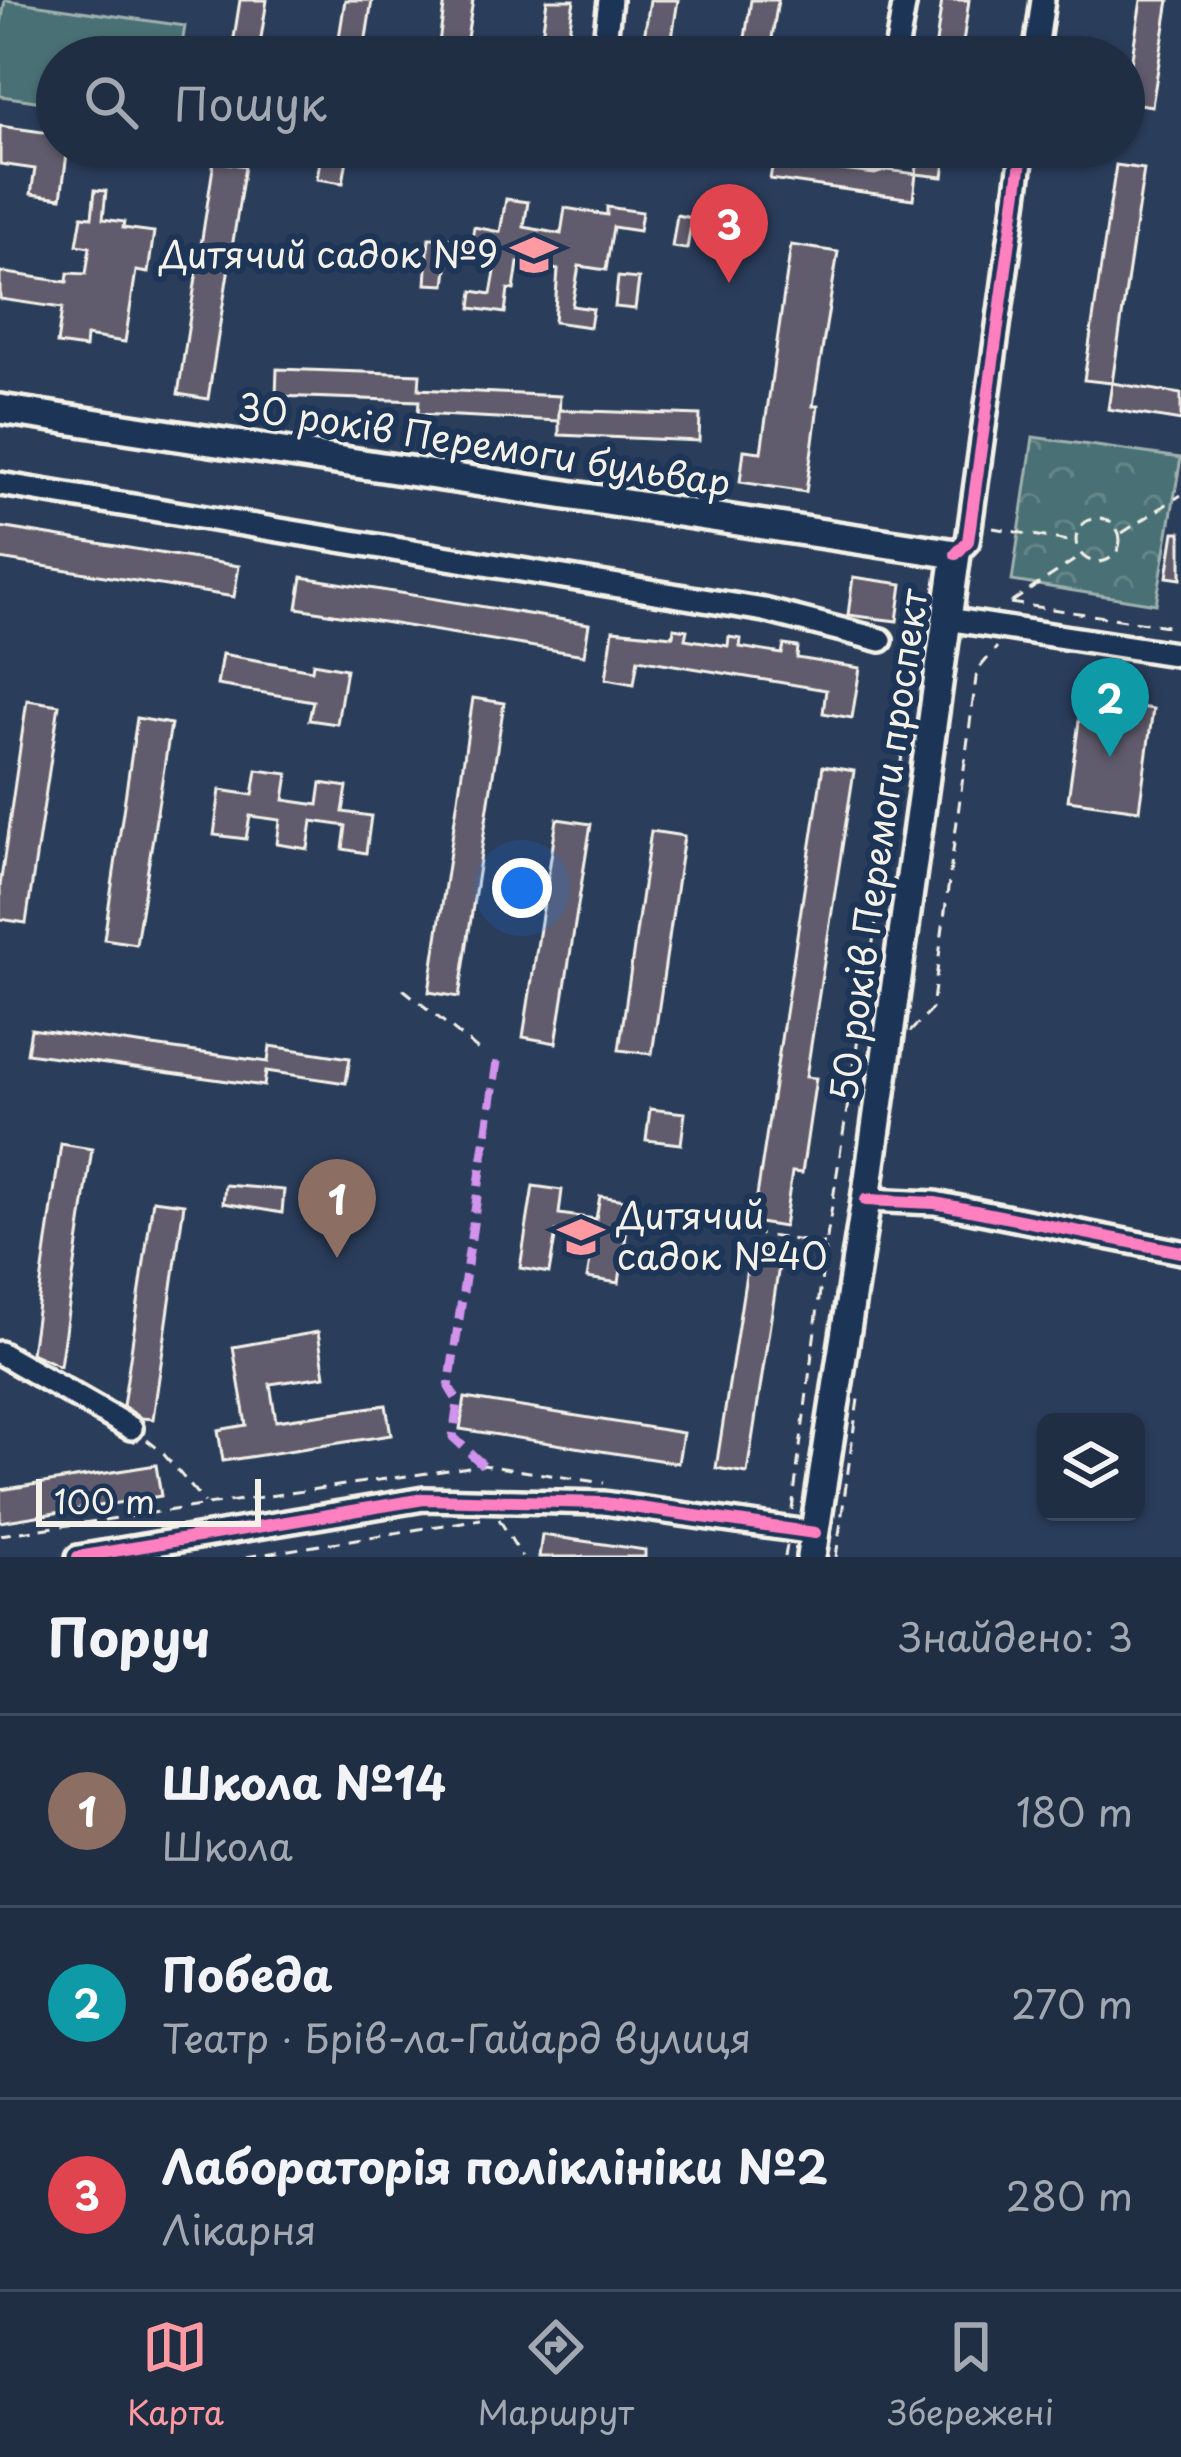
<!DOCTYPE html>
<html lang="uk">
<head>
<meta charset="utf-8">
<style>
  body { margin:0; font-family:"Playpen Sans",sans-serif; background:#28364b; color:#f1f3f6 }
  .controls { position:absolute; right:36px; bottom:36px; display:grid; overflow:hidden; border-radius:18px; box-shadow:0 3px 9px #0004 }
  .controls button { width:108px; height:108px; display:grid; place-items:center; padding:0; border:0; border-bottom:3px solid #3d4a5d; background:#202e44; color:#f1f3f6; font:60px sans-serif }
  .scale { position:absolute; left:36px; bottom:30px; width:225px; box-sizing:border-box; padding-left:12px; border:6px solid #f4f1e8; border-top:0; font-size:33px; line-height:42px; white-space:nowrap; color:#f4f1e8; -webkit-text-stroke:9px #1d3557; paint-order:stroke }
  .you { position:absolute; left:522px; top:888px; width:42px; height:42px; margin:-30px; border:9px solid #fff; border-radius:50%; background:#1a73e8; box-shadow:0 0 0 18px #1a73e833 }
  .badge { display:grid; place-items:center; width:78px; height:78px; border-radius:50%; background:#ff9aa2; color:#fff; font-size:39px; font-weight:700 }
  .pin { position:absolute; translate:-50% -99px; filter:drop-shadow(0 3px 6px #0008) }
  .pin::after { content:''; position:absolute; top:63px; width:42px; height:36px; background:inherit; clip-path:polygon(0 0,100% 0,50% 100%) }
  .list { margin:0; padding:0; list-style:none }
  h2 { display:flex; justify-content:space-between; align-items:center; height:156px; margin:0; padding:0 48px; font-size:51px }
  h2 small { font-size:39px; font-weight:400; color:#a2a8b2 }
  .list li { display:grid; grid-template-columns:78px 1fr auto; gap:36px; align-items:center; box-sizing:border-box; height:192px; padding:0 48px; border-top:3px solid #3d4a5d }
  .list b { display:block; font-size:45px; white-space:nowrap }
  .list p { margin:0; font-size:39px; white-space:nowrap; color:#a2a8b2 }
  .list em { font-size:39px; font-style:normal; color:#a2a8b2 }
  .icon { flex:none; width:66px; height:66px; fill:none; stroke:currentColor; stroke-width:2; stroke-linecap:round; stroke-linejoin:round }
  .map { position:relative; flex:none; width:1181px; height:1557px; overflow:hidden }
  .search { position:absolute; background:#202e44; box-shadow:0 3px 9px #0004; left:36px; right:36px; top:36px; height:132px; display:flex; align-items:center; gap:30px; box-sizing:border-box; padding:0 42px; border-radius:66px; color:#a2a8b2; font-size:45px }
  .sheet { height:732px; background:#202e44 }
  nav { display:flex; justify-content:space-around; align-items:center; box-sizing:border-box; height:168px; border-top:3px solid #3d4a5d; background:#202e44; font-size:33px; color:#a2a8b2 }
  nav a { display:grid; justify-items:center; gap:6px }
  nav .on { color:#ff9aa2 }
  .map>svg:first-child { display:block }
  .green { fill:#4a7175; stroke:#9fb1ae; stroke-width:3 }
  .park { fill:url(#park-crowns); stroke:#9fb1ae; stroke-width:3 }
  .building { fill:#605c6d; stroke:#f4f1e8; stroke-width:3 }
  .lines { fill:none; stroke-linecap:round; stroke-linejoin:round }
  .minor-casing { stroke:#f4f1e8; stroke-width:30 }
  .major-casing { stroke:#f4f1e8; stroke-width:36 }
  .path { stroke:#f4f1e8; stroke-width:3; stroke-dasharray:12 9; stroke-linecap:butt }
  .minor { stroke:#1d3557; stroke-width:21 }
  .major { stroke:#1d3557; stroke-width:27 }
  .quiet { stroke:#d193ec; stroke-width:9; stroke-dasharray:18 9; stroke-linecap:butt }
  .cycleway-casing { stroke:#1d3557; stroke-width:20 }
  .cycleway { stroke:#ff80c0; stroke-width:12 }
  .labels { text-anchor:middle; stroke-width:12; stroke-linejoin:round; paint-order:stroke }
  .poi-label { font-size:36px; fill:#f4f1e8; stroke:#1d3557; text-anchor:end }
  .street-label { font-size:36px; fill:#f4f1e8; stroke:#1d3557 }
</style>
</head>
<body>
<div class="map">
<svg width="1181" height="1557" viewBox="0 0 1181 1557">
  <defs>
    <pattern id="park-crowns" width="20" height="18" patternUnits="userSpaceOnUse" patternTransform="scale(3)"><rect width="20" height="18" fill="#4a7175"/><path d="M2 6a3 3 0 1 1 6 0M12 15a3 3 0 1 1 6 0" fill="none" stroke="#658689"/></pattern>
  </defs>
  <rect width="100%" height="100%" fill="#2a3d5b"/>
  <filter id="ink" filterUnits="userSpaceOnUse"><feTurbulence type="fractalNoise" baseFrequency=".00833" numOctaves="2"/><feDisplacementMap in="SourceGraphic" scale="24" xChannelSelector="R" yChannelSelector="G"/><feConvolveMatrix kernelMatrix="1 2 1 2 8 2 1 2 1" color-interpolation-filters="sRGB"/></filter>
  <g filter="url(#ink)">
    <polygon class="green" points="5,0 185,26 180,57 57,57 57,104 0,96 0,30"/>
    <polygon class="park" points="1033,437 1181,458 1156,604 1012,581"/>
    <g class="building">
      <polygon points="240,0 267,0 258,57 231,57"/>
      <polygon points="345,0 372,0 363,57 336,57"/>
      <polygon points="445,0 473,0 464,57 437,57"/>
      <polygon points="547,0 574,0 565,57 539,57"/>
      <polygon points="650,0 678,0 669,57 641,57"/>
      <polygon points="751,0 778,0 769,57 742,57"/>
      <polygon points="942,0 969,0 961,57 934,57"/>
      <polygon points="1141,0 1169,0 1152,106 1125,102"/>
      <polygon points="0,126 57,134 57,147 68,147 61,198 31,194 35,169 0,164"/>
      <polygon points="322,147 349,147 343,183 317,179"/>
      <polygon points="920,147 947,147 943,177 916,174"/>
      <polygon points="214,161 245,166 208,399 178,394"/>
      <polygon points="773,162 875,174 887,170 916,174 913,199 770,179"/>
      <polygon points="1116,165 1144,169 1112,383 1084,380"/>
      <polygon points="95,190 106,191 103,219 124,222 123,228 154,232 148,273 136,271 125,342 86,336 85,348 57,344 62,308 0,299 0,272 67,282 68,273 86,274 90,247 77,245 82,216 92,217"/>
      <polygon points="506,199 528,202 524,227 561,234 565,208 607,215 607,207 642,212 639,231 613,227 606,270 579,266 572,306 593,309 590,327 554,322 558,270 518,263 514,290 508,289 505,313 471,308 473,291 491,294 498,255 470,250 474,227 500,232"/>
      <polygon points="677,215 692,218 687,249 672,247"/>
      <polygon points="429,238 451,238 445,285 426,284"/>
      <polygon points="791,245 838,252 813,406 818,406 806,492 740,482 744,450 761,452"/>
      <polygon points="618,277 639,279 635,309 615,307"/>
      <polygon points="277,369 420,374 419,389 560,396 559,421 418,414 419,401 276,396"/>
      <polygon points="1112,383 1181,394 1181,421 1108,409"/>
      <polygon points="559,410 700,415 699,441 559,435"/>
      <polygon points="0,527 239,566 234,597 0,559"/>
      <polygon points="1174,532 1181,532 1181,579 1167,577"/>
      <polygon points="302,577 589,624 584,655 297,608"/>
      <polygon points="853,577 902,584 897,621 848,615"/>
      <polygon points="674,628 687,630 685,639 728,646 729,637 741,639 740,647 782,654 784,645 798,647 797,658 860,668 852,718 823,713 826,690 638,659 634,684 606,679 613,630 673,636"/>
      <polygon points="222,654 312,670 313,663 346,669 337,724 309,720 313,701 217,685"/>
      <polygon points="473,698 504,703 459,997 429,992"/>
      <polygon points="27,700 59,705 26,923 0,919 0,886"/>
      <polygon points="1081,707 1139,715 1140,707 1153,709 1139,810 1068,800"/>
      <polygon points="137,718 171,724 136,944 104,939"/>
      <polygon points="823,766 854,771 806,1077 816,1078 802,1173 792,1172 784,1227 753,1222"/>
      <polygon points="257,770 288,774 284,800 318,805 321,783 347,787 343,812 371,816 366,853 343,849 346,826 312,821 308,849 277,844 280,820 250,816 246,839 214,835 220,790 253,795"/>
      <polygon points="557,819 591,824 556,1043 523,1037"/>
      <polygon points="651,831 684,836 652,1054 619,1050"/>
      <polygon points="31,1029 268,1062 270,1046 350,1058 346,1083 266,1071 264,1086 27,1053"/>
      <polygon points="650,1109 685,1113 681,1144 646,1140"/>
      <polygon points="61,1144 92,1149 60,1366 31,1353"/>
      <polygon points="225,1185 284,1190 282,1213 223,1203"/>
      <polygon points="533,1186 562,1190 559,1214 596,1219 600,1196 631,1201 619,1283 587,1278 594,1238 556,1232 549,1273 520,1268"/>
      <polygon points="153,1200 184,1204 153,1419 141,1418 123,1406"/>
      <polygon points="750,1249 781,1253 747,1473 716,1468"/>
      <polygon points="318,1332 325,1376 270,1384 276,1421 386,1405 391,1435 223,1461 218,1430 246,1425 233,1347"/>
      <polygon points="465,1398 683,1433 678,1463 460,1429"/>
      <polygon points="156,1465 161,1496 0,1522 0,1490"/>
      <polygon points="542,1535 645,1550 645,1557 539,1557"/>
    </g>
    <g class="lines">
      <g class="minor-casing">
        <g id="minor">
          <polyline points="603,57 610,0"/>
          <polyline points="895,57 905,0"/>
          <polyline points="1035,57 1043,0"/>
          <polyline points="775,147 877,159 879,147"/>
          <polyline points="0,484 764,610 881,640"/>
          <polyline points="956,554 968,541 1023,147"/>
          <polyline points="947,619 1181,655"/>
          <polyline points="866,1200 935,1203 1181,1252"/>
          <polyline points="0,1353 131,1428"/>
          <polyline points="78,1557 424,1499 604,1503 815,1533"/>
        </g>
      </g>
      <g class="major-casing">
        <polyline id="major" points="0,409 956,554 866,1200 811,1557"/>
      </g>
      <g class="path">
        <circle cx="1098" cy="540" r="22"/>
        <polyline points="993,528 1074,542"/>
        <polyline points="1122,533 1181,495"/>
        <polyline points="1012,602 1079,557"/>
        <polyline points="1010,603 1181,628"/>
        <polyline points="403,989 481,1052"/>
        <polyline points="910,1032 932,1009 977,671 997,647"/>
        <polyline points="729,1230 824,1244"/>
        <polyline points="147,1440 161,1451 205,1503"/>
        <polyline points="792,1510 826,1244 901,762 915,646"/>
        <polyline points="499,1519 522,1557"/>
        <polyline points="0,1535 483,1465 604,1483"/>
        <polyline points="246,1557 481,1519"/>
        <polyline points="785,1557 787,1545"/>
        <polyline points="836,1557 859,1392"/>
      </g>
      <use href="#minor" class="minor"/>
      <use href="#major" class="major"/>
      <polyline class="quiet" points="483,1465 453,1437 458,1402 449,1387 498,1055"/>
      <g class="cycleway-casing">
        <g id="cycleway">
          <polyline points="956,554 968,541 1023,147"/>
          <polyline points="866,1200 935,1203 1181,1252"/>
          <polyline points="78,1557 424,1499 604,1503 815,1533"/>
        </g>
      </g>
      <use href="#cycleway" class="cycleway"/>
    </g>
  </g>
  <defs>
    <g id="school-bare" transform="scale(3.6)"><path d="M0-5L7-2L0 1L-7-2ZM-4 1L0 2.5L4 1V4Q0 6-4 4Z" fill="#ff9aa2" stroke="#1d3557" stroke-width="2.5" paint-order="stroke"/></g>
  </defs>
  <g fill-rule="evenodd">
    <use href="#school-bare" x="534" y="255"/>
    <use href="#school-bare" x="581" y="1237"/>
  </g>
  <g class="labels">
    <g class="poi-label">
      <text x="498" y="268">Дитячий садок №9</text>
      <text x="617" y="1229" text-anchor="start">Дитячий<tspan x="617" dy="41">садок №40</tspan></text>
    </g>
    <g class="street-label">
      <text transform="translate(484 445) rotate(9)" y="13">30 років Перемоги бульвар</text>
      <text transform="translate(879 845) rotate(-82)" y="13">50 років Перемоги проспект</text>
    </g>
  </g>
</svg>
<div class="controls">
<button><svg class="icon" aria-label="layers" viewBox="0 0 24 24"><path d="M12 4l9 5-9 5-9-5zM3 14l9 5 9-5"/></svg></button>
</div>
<div class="scale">100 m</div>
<div class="you"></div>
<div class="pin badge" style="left:337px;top:1258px;background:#8d6e63">1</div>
<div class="pin badge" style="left:1110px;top:757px;background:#0f9aa8">2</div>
<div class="pin badge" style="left:729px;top:283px;background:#e0444e">3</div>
<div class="search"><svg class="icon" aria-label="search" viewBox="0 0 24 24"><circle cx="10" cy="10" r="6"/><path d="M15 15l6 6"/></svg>Пошук</div>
</div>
<section class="sheet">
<h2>Поруч<small>Знайдено: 3</small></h2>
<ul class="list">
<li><span class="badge" style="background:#8d6e63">1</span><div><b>Школа №14</b><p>Школа</p></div><em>180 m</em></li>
<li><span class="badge" style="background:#0f9aa8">2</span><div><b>Победа</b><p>Театр · Брів-ла-Гайард вулиця</p></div><em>270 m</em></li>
<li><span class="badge" style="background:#e0444e">3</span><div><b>Лабораторія поліклініки №2</b><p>Лікарня</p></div><em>280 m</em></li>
</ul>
</section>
<nav>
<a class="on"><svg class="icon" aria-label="map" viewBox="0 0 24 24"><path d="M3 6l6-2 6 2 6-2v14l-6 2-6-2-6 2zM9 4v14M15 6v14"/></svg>Карта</a>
<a><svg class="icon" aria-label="directions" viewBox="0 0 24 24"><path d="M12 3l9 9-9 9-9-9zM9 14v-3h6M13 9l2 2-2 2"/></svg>Маршрут</a>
<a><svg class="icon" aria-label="saved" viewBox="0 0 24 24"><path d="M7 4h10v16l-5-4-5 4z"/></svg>Збережені</a>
</nav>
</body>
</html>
